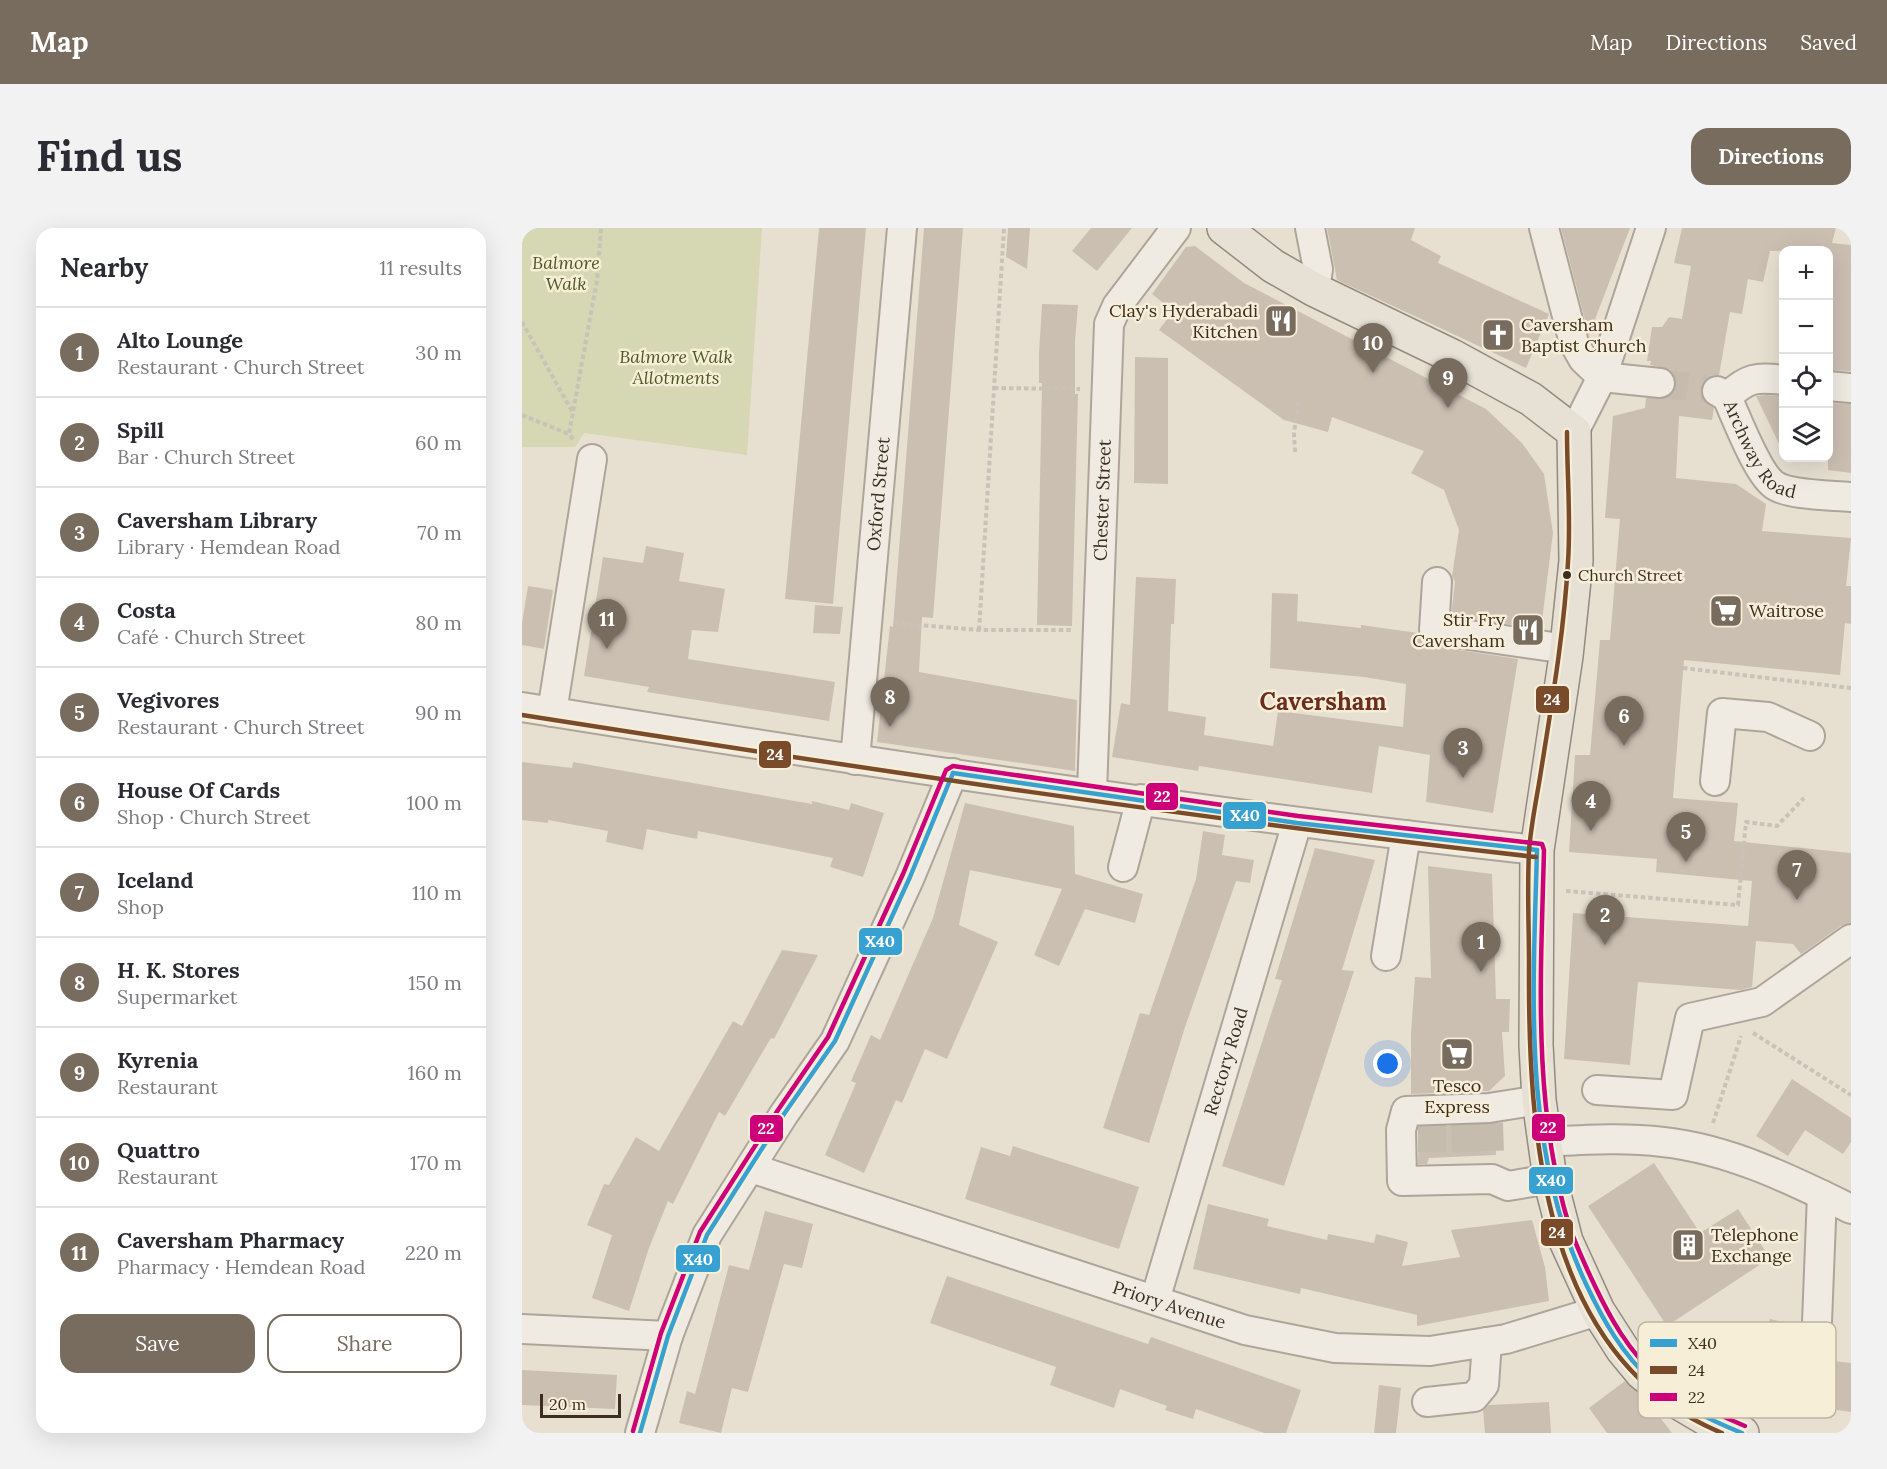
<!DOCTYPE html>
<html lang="en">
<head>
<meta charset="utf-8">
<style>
  body { margin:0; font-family:Lora,serif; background:#f2f2f3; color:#2b2b33 }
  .controls { position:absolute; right:18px; top:18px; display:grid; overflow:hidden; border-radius:12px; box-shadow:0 6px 24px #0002 }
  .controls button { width:54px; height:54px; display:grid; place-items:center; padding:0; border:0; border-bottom:2px solid #e1e1e2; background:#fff; color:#2b2b33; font:30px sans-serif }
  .scale { position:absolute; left:18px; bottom:15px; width:81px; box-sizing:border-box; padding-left:6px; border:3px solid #3d2e20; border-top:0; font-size:16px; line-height:21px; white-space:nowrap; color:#3d2e20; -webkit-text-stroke:4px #f7eed8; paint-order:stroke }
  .you { position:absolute; left:866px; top:836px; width:21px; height:21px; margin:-15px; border:4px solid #fff; border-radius:50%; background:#1a73e8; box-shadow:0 0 0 9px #1a73e833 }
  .badge { display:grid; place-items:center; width:39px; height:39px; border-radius:50%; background:#786c5e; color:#fff; font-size:20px; font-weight:700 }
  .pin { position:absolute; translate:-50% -50px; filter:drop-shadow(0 2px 3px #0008) }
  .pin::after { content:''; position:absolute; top:32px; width:21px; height:18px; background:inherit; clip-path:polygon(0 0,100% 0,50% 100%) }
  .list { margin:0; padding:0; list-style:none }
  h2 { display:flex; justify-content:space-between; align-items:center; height:78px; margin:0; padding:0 24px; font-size:26px }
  h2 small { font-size:20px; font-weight:400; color:#7c7c81 }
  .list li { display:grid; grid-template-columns:39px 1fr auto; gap:18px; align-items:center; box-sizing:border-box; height:90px; padding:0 24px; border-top:2px solid #e1e1e2 }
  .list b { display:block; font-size:22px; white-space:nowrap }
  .list p { margin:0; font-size:20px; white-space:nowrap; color:#7c7c81 }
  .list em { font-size:20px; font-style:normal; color:#7c7c81 }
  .actions { display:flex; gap:12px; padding:18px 24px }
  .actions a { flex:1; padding:14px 0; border:2px solid #786c5e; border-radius:18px; text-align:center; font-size:21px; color:#786c5e }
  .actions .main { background:#786c5e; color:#fff }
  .icon { flex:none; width:33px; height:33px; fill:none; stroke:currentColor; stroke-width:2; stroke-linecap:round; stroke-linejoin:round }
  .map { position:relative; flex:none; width:1329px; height:1205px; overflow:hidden; border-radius:18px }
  header { display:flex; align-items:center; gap:36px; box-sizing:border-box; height:84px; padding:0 30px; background:#786c5e; color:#fff }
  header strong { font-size:28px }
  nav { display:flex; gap:33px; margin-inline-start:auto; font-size:21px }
  .intro { display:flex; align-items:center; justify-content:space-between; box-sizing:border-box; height:144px; padding:0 36px }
  h1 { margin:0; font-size:42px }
  .button { padding:15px 27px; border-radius:18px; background:#786c5e; color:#fff; font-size:21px; font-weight:700 }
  main { display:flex; gap:36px; padding:0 36px }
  aside { flex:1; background:#fff; border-radius:18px; box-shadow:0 6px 24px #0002 }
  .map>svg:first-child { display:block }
  .green { fill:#d6d7b3 }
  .building { fill:#cbbfb2 }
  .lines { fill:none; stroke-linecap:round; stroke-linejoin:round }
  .minor-tunnel { stroke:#c5bcae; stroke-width:28; stroke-dasharray:28 14; stroke-linecap:butt }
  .minor-casing { stroke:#ada599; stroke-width:32 }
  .major-casing { stroke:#928b80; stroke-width:36 }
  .path { stroke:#c8c2b9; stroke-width:4; stroke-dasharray:4.5 3; stroke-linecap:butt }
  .minor { stroke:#efebe3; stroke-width:28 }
  .major { stroke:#e6e1d4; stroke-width:33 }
  .bus-1-casing { stroke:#f7eed8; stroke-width:9 }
  .bus-2-casing { stroke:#f7eed8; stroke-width:9 }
  .bus-3-casing { stroke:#f7eed8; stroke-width:9 }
  .bus-1 { stroke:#37a2d2; stroke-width:4.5 }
  .bus-2 { stroke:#7a4b2a; stroke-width:4.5 }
  .bus-3 { stroke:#cd007a; stroke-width:4.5 }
  .bus-dot { fill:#3d2e20; stroke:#f7eed8; stroke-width:2 }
  .labels { text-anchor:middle; stroke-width:5; stroke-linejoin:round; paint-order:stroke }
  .bus-label { font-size:16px; fill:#3d2e20; stroke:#f7eed8; text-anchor:start }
  .park-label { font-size:18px; font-style:italic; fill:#4d5a26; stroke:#f7eed8 }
  .poi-label { font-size:18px; fill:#3d2e20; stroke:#f7eed8; text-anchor:start }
  .street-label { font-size:18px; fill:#3d2e20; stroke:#f7eed8 }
  .district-label { font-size:24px; font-weight:bold; fill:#6b2e1e; stroke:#f7eed8 }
  .key { fill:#f7eed8; stroke:#bfb4a1; stroke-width:1.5 }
  .key-label { font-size:16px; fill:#3d2e20 }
  .line-badge { stroke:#f7eed8; stroke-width:2 }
  .badge-label { font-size:16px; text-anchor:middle; font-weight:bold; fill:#fff }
</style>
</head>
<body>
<header>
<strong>Map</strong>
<nav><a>Map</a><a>Directions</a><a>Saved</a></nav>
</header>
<div class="intro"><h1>Find us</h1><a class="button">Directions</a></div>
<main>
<aside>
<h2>Nearby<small>11 results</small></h2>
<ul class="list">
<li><span class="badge">1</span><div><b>Alto Lounge</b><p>Restaurant · Church Street</p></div><em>30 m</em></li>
<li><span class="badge">2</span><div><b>Spill</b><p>Bar · Church Street</p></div><em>60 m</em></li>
<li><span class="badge">3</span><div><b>Caversham Library</b><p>Library · Hemdean Road</p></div><em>70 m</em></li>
<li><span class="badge">4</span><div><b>Costa</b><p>Café · Church Street</p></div><em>80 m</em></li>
<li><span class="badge">5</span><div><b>Vegivores</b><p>Restaurant · Church Street</p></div><em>90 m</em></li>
<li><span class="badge">6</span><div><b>House Of Cards</b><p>Shop · Church Street</p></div><em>100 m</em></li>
<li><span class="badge">7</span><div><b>Iceland</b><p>Shop</p></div><em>110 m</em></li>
<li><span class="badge">8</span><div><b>H. K. Stores</b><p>Supermarket</p></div><em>150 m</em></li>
<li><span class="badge">9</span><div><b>Kyrenia</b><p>Restaurant</p></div><em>160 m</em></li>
<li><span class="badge">10</span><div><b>Quattro</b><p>Restaurant</p></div><em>170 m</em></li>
<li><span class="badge">11</span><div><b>Caversham Pharmacy</b><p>Pharmacy · Hemdean Road</p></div><em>220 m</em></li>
</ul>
<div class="actions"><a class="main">Save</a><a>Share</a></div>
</aside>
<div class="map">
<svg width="1329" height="1205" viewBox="0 0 1329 1205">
  <rect width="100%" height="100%" fill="#e7e0d1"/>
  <polygon class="green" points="0,0 240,0 225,227 62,205 53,219 0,219"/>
  <g class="building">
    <polygon points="297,0 344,0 311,376 263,371"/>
    <polygon points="402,0 441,0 411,390 400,389 397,444 555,472 553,543 355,514 368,398 371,399"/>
    <polygon points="486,0 508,0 505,41 484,29"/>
    <polygon points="569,0 610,0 575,43 550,23"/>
    <polygon points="805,0 893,0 889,12 919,28 916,35 1027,86 1004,140 815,52"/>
    <polygon points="1039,0 1108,0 1067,107"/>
    <polygon points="1160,0 1314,0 1310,15 1329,17 1329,143 1306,142 1310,111 1306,110 1306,22 1248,23 1241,54 1226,51 1220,86 1208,84 1197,147 1188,148 1181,155 1180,170 1192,180 1190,192 1157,188 1154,250 1214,256 1244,276 1240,303 1329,310 1324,358 1329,358 1329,396 1323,395 1318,447 1162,432 1151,570 1216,575 1212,613 1329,625 1329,695 1319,698 1279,726 1271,716 1234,713 1230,759 1219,762 1116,754 1108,837 1042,831 1051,685 1226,698 1230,653 1134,644 1135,631 1047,624 1053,527 1068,527 1078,412 1088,412 1098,291 1083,290 1091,188 1123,180 1124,170 1145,170 1154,157 1153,149 1148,142 1128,137 1129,133 1125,133 1130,99 1140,99 1147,89 1160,91 1169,38 1152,35"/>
    <polygon points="673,18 722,55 964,181 1000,215 1022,246 1031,305 1019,401 929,388 933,354 930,348 937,302 922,262 889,245 902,223 810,189 806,204 762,192 637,102 651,83 630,66 664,19"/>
    <polygon points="520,76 556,77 553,113 553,166 556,166 550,398 515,397 520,155 517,155 517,125"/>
    <polygon points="613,129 646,130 646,256 612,255"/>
    <polygon points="1244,167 1262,168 1262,226 1234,168"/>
    <polygon points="1306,175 1329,176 1329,245 1306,242"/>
    <polygon points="124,318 162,325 157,353 203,361 196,404 170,402 166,431 313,454 307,493 125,464 127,459 62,448 81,329 121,335"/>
    <polygon points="614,349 654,351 652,396 649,396 646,483 684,489 682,507 751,518 756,483 881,499 884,456 842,449 748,440 750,365 776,366 775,393 839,400 839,397 896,405 902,415 910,418 996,431 971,585 904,574 908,527 857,518 850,565 677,538 676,543 590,529 599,475 608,477"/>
    <polygon points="6,358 31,362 22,421 0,417 0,395"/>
    <polygon points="293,377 321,379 318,406 291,405"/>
    <polygon points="0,534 50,540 51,534 290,576 290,573 327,582 329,575 362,585 341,649 308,639 311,630 176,603 175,611 125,601 121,622 84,614 86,603 26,592 26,595 0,592"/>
    <polygon points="443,575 552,598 553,646 621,666 613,695 563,681 537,738 512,727 540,661 448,642 437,697 476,714 425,831 403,821 380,875 374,872 342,945 303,927 334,855 329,853 349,807 358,812 411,690"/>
    <polygon points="681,603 703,607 700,627 732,632 728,655 714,653 663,799 627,915 581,900 618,785 627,787 674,651"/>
    <polygon points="793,620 853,632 820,742 832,743 762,958 700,938 760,752 753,751"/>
    <polygon points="906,638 970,646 974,771 988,771 987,804 980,804 983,848 967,863 889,866 889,805 893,749 909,750"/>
    <polygon points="260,722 296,727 252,811 249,810 203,888 197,884 151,976 146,973 127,1020 107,1083 70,1070 90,1007 65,997 82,956 87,957 114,909 137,923 211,793 220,798"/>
    <polygon points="1270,851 1329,890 1329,914 1321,926 1283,902 1266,928 1234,908"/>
    <polygon points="973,896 974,927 907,930 905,936 896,936 897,899"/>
    <polygon points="491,918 617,959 597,1021 443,971 459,919 488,928"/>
    <polygon points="1132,935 1178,1005 1216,981 1248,1030 1145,1098 1066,978"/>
    <polygon points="686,976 747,991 745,998 805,1012 806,1006 852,1015 854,1006 886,1014 880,1038 938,1029 929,1002 1010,992 1023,1039 1027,1073 895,1098 895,1087 779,1060 778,1066 671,1041"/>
    <polygon points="243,983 291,996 280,1040 262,1036 226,1164 210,1160 199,1205 157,1195 165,1163 173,1166 207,1037 227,1042"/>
    <polygon points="425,1048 626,1116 629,1109 779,1162 764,1205 742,1205 674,1181 671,1191 643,1182 645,1178 598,1161 592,1180 528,1157 534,1139 408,1095"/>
    <polygon points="1248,1091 1276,1097 1272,1128 1329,1135 1329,1184 1268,1175 1229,1163"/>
    <polygon points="0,1142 95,1147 93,1181 0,1177"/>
    <polygon points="1103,1153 1127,1175 1150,1205 1085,1205 1067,1180"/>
    <polygon points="857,1157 879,1160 874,1205 852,1205"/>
    <polygon points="1027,1174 1029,1205 963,1205 961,1182 967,1177"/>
  </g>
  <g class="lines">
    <g class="minor-tunnel">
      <polyline points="1138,155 1195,163"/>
      <polyline points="967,895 968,927"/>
      <polyline points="910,896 910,929"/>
      <polyline points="943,896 944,928"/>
    </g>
    <g class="minor-casing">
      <g id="minor">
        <polyline points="788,0 796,41 793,62"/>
        <polyline points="1022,0 1052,115 1061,131 1080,149 1138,155"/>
        <polyline points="1306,158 1329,160"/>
        <path id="s1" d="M1195,163L1205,169C1214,189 1235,244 1251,256C1265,268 1310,267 1329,269"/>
        <path d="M1205,169C1226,149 1234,149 1262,152"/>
        <polyline points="1052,204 1080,149 1129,0"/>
        <polyline points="915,354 912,402 1045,421"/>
        <path d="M0,479C337,533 675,585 1015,622"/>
        <polyline points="30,484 70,231"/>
        <path id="s2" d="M333,532L380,0"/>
        <polyline points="1193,553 1200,485 1246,489 1288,508"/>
        <path id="s3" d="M570,564L587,96L595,78L654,0"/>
        <polyline points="601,639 619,571"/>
        <polyline points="864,728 884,607"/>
        <polyline points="1075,862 1151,867 1168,790 1240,774 1329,711"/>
        <polyline points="1017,872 967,880 884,883 879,902 880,953 970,951 986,958 1028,951"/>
        <path d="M1022,914C1061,912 1101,909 1141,914C1207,921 1270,952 1329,981"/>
        <path id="s4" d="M229,940L723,1102L813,1120L908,1123L984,1111L1076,1083"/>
        <path id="s5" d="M633,1072L775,595"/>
        <polyline points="1295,1094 1300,967"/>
        <polyline points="0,1101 146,1108"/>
        <polyline points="905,1174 952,1169 962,1157 965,1114"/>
        <polyline points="118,1205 146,1108 185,1007 262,886 313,813 388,649 431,545"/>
      </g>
    </g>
    <g class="major-casing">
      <polyline id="major" points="702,0 751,38 793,62 930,128 1009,171 1052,204 1054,333 1044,428 1015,622 1014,817 1017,872 1028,951 1044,1013 1076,1083 1101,1122 1120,1145 1156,1174 1183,1190 1220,1205"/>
    </g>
    <g class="path">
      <polyline points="0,94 51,185"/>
      <polyline points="472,160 558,161"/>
      <polyline points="0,187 47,206"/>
      <polyline points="51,211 47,206 75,52 79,0"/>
      <polyline points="773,224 772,205 777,170"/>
      <polyline points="372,395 457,402 550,402"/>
      <polyline points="457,402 482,0"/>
      <polyline points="1161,440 1329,460"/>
      <polyline points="1044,663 1216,677 1224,594 1255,598 1282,570"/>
      <polyline points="1231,805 1329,867"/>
      <polyline points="1191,895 1219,808"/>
    </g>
    <use href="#minor" class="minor"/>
    <use href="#major" class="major"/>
    <g class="bus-1-casing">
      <g id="bus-1">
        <polyline points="431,545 775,595 1015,622"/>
        <path d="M1015,622C1011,768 1000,921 1064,1056C1081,1092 1100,1126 1130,1153C1156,1177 1188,1192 1220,1205"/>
        <polyline points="118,1205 146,1108 185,1007 262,886 313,813 388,649 431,545"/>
      </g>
    </g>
    <g class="bus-2-casing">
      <g id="bus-2">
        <path d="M1045,204C1045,247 1049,291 1046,334C1042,404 1030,474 1019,543C1015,569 1009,596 1007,623C1005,661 1007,699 1007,736C1006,904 1019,1131 1200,1205"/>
        <path d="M0,487C337,540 675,591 1014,629"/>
      </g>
    </g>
    <g class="bus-3-casing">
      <path id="bus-3" d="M111,1203L139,1105L178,1004L256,882L306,809L381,646L424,542L431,538L776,588L1020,616L1022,622C1019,746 1010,877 1047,997C1054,1018 1063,1037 1072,1056C1088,1090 1107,1124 1136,1149C1161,1171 1192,1185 1223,1198"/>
    </g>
    <use href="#bus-1" class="bus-1"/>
    <use href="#bus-2" class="bus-2"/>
    <use href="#bus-3" class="bus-3"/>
  </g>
  <defs>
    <g id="restaurant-square" transform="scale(1.725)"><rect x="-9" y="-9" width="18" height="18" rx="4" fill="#786c5e" stroke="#f7eed8"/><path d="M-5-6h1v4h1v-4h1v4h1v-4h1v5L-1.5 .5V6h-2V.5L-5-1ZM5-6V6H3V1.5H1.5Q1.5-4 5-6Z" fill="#fff"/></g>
    <g id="church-square" transform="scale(1.725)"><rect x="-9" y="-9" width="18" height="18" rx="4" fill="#786c5e" stroke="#f7eed8"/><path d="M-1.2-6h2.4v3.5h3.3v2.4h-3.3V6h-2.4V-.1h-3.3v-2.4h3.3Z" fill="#fff"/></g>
    <g id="supermarket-square" transform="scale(1.725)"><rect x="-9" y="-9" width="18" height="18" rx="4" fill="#786c5e" stroke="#f7eed8"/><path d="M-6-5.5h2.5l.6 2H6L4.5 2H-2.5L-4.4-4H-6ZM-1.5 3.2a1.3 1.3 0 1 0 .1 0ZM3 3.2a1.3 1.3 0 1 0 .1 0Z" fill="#fff"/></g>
    <g id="building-square" transform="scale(1.725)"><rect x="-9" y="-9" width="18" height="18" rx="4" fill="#786c5e" stroke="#f7eed8"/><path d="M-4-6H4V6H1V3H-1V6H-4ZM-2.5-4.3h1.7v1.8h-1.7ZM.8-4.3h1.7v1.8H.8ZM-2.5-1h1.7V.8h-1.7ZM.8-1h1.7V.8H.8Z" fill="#fff"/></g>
  </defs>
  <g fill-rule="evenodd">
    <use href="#restaurant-square" x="759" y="93"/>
    <use href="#church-square" x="976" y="107"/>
    <use href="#supermarket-square" x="1204" y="383"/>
    <use href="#restaurant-square" x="1006" y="402"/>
    <use href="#supermarket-square" x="935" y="826"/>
    <use href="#building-square" x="1166" y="1017"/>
  </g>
  <circle class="bus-dot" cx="1045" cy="347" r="5"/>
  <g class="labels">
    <g class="bus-label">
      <text x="1056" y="353">Church Street</text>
    </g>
    <g class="park-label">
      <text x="44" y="41">Balmore<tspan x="44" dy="21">Walk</tspan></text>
      <text x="154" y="135">Balmore Walk<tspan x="154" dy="21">Allotments</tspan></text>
    </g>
    <g class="poi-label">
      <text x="736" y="89" text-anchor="end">Clay's Hyderabadi<tspan x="736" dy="21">Kitchen</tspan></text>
      <text x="999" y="103">Caversham<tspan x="999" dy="21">Baptist Church</tspan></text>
      <text x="1227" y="389">Waitrose</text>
      <text x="983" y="398" text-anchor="end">Stir Fry<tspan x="983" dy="21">Caversham</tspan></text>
      <text x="935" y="864" text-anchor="middle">Tesco<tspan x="935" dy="21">Express</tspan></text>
      <text x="1189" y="1013">Telephone<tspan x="1189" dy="21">Exchange</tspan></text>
    </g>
    <g class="street-label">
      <text dy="6" stroke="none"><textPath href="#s1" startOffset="76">Archway Road</textPath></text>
      <text dy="6" stroke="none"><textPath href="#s2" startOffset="267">Oxford Street</textPath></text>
      <text dy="6" stroke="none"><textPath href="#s3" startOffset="292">Chester Street</textPath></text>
      <text dy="6" stroke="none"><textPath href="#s5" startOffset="249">Rectory Road</textPath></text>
      <text dy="6" stroke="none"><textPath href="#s4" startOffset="440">Priory Avenue</textPath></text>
    </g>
    <g class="district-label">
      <text x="801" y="482">Caversham</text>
    </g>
  </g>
  <rect x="1116" y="1094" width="198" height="96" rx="9" class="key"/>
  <rect x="1128" y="1111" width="27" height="8" fill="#37a2d2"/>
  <rect x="1128" y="1138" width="27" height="8" fill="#7a4b2a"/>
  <rect x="1128" y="1165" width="27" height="8" fill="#cd007a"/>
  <g class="key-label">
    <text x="1166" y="1121">X40</text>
    <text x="1166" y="1148">24</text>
    <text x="1166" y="1175">22</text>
  </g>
  <g class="line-badge">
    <rect x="1013" y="457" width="35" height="29" rx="6" fill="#7a4b2a"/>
    <rect x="236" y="512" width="34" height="29" rx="6" fill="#7a4b2a"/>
    <rect x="623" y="554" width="34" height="29" rx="6" fill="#cd007a"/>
    <rect x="700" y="573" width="45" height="29" rx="6" fill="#37a2d2"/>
    <rect x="336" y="699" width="45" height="29" rx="6" fill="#37a2d2"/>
    <rect x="1009" y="885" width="35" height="29" rx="6" fill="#cd007a"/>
    <rect x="227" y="886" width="35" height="29" rx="6" fill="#cd007a"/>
    <rect x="1006" y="938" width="46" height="29" rx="6" fill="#37a2d2"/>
    <rect x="1018" y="990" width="34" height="29" rx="6" fill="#7a4b2a"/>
    <rect x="153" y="1016" width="46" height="29" rx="6" fill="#37a2d2"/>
  </g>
  <g class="badge-label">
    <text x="1030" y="477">24</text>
    <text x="253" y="532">24</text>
    <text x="640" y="574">22</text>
    <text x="723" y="593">X40</text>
    <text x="358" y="719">X40</text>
    <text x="1026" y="905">22</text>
    <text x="244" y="906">22</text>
    <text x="1029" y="958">X40</text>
    <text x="1035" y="1010">24</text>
    <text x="176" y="1037">X40</text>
  </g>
</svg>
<div class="controls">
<button>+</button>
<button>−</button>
<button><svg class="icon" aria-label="locate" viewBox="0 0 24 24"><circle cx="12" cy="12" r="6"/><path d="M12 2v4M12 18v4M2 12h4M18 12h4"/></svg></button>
<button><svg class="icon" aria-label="layers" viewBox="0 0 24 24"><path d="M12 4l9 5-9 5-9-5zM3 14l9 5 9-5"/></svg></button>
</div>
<div class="scale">20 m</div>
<div class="you"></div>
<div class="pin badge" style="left:959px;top:744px">1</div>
<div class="pin badge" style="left:1083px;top:717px">2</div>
<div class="pin badge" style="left:941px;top:550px">3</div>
<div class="pin badge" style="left:1069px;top:603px">4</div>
<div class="pin badge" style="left:1164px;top:634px">5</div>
<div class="pin badge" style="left:1102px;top:518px">6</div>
<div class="pin badge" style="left:1275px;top:672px">7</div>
<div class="pin badge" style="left:368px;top:499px">8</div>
<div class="pin badge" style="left:926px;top:180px">9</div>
<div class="pin badge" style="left:851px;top:145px">10</div>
<div class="pin badge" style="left:85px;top:421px">11</div>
</div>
</main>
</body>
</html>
